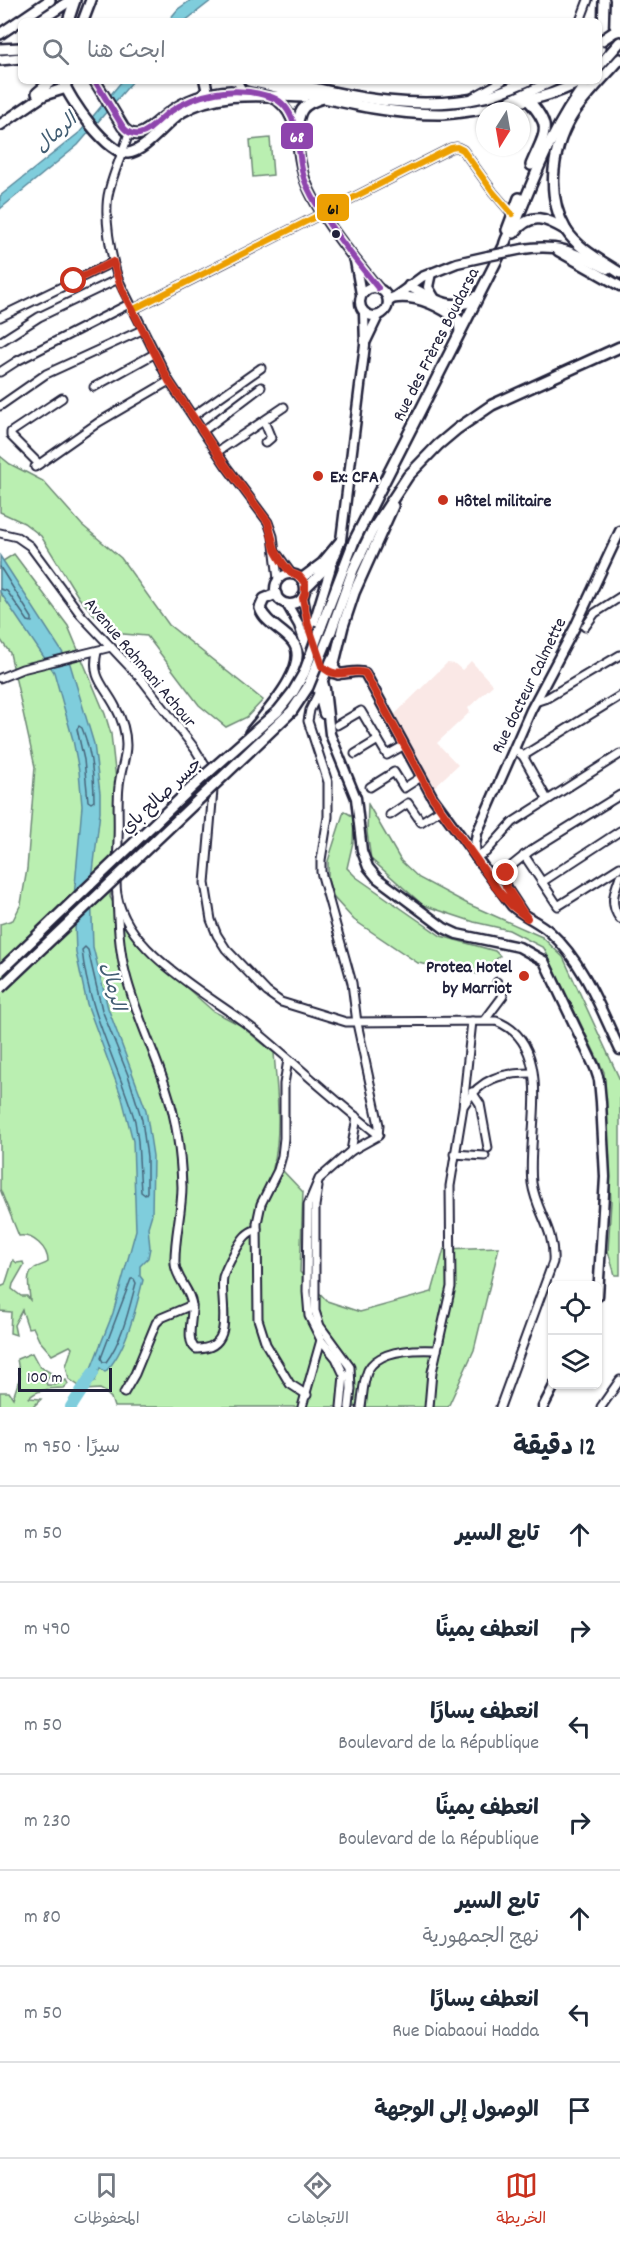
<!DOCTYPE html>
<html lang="ar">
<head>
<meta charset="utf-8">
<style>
  body { margin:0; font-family:Dekko,"Playpen Sans Arabic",sans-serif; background:#f6f6f7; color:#1f2937; direction:rtl }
  .controls { position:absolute; right:18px; bottom:18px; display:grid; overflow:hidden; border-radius:9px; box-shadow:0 2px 4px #0004 }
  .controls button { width:54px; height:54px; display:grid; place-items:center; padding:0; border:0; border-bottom:2px solid #e0e1e3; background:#fff; color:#1f2937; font:30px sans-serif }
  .compass { position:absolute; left:476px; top:102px; width:54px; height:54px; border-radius:50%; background:#fff; box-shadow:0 2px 4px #0004; rotate:191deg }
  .scale { position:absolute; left:18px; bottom:15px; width:94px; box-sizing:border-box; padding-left:6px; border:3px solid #22223b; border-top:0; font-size:16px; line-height:21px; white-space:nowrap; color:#22223b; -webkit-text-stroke:4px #fff; paint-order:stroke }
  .stop { position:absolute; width:18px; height:18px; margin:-14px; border:4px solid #c8321e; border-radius:50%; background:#fff }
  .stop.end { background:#c8321e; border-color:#fff; box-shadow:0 2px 6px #0008 }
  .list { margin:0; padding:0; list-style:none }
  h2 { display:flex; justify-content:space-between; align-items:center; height:78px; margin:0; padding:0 24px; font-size:26px }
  h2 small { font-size:20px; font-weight:400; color:#747a83 }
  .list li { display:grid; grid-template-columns:39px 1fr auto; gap:18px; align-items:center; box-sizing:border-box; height:96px; padding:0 24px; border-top:2px solid #e0e1e3 }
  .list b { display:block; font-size:22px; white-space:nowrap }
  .list p { margin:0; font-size:20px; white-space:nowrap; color:#747a83 }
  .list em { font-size:20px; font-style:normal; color:#747a83 }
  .icon { flex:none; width:33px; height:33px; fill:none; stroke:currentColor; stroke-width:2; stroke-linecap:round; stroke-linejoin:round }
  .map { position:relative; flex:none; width:620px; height:1407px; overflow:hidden; direction:ltr }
  .search { position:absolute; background:#fff; box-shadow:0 2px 4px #0004; left:18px; right:18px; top:18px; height:66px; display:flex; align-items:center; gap:15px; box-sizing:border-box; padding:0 21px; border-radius:9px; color:#747a83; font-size:22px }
  .sheet { height:750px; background:#fff }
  nav { display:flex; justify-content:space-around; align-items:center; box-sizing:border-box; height:84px; border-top:2px solid #e0e1e3; background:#fff; font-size:16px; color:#747a83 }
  nav a { display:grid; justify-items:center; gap:3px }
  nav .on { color:#c8321e }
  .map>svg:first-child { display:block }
  .built { fill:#fae8e6 }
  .green { fill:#baefb1; stroke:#6e8876; stroke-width:1.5 }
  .water { fill:#7fcddc; stroke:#5a899c; stroke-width:1.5 }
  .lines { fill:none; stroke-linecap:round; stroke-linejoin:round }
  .shore { stroke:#47667b; stroke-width:1.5 }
  .river { stroke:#7fcddc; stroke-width:12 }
  .minor-casing { stroke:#22223b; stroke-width:11 }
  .major-casing { stroke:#22223b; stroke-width:13 }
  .highway-casing { stroke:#22223b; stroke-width:14 }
  .minor { stroke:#fff; stroke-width:7 }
  .major { stroke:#fff; stroke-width:8 }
  .highway { stroke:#fff; stroke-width:9 }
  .major-bridge-casing { stroke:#22223b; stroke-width:13; stroke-linecap:butt }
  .highway-bridge-casing { stroke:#22223b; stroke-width:14; stroke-linecap:butt }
  .major-bridge { stroke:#fff; stroke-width:8 }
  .highway-bridge { stroke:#fff; stroke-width:9 }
  .bus-1-casing { stroke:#fff; stroke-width:10 }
  .bus-2-casing { stroke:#fff; stroke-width:10 }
  .bus-1 { stroke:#8e44ad; stroke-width:6 }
  .bus-2 { stroke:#ec9f03; stroke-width:6 }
  .route { stroke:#c8321e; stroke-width:8 }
  .bus-dot { fill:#22223b; stroke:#fff; stroke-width:2 }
  .poi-dot { fill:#c8321e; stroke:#fff; stroke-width:2 }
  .labels { text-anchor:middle; stroke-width:5; stroke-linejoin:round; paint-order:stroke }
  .street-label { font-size:18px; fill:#22223b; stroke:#fff }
  .poi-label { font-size:18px; font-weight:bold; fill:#22223b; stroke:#fff; text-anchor:start }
  .water-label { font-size:20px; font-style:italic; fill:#435e73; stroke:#fff }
  .line-badge { stroke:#fff; stroke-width:2 }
  .badge-label { font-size:16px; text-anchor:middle; font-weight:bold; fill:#fff }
  .pale-badge-label { font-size:16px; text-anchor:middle; font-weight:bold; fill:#111 }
</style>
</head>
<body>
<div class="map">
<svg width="620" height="1407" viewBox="0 0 620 1407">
  <rect width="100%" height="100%" fill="#fff"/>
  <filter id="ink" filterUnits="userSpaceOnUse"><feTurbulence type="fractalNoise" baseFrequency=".0167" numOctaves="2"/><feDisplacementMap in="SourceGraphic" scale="12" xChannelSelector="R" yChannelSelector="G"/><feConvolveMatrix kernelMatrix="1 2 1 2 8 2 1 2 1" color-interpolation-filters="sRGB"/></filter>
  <g filter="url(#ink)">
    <polygon class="built" points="471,661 493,685 468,708 470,712 437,743 458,765 434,787 393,716 447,663 455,664 462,670"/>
    <g class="green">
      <polygon points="270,138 273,175 253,177 250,140"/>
      <polygon points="0,456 10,464 43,481 82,525 121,558 169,625 263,700 247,717 226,727 199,705 147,636 111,633 79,598 41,536 24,523 0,512"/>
      <path d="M14,554L68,626L105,714L111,734L116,780L114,849L110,897L136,943L213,1011L240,1025L274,1053C277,1090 282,1132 273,1168L282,1170L303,1192L300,1272L327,1301L360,1312L432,1292L444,1249L499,1247L474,1350L448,1407H114L111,1398L104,1391L100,1389L85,1390L69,1379L66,1366L72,1348L70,1346L52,1355L39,1340L33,1327L28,1328L22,1310L14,1325L16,1335L10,1333L11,1312L0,1311V1287L5,1285L13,1260L17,1263L23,1262L24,1265L13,1284L12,1289L21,1296H27L30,1300C30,1290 24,1276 35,1268C40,1265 44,1265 48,1262C48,1248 33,1234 19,1236L0,1189V924L13,920L21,904L27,869L35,767L10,653L0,639V563Z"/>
      <polygon points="368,804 401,861 419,878 468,904 542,937 563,957 620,1080 620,1275 615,1275 608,1251 611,1202 604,1072 544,948 509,930 474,922 423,905 371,859 367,832"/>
      <polygon points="344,811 354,817 353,842 347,868 356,877 441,936 495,951 500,956 478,974 418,963 354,920 334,898 328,880 328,861"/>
      <path d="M32,1353L39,1366L51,1373L46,1382L47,1385H55L66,1380L68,1384L64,1388C52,1388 36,1390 29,1398L41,1399L33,1407H0V1392H9L13,1398L20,1377L17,1359Z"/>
    </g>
    <g class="water">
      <polygon points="191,0 212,0 185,21 168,21 178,9"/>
      <polygon points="122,81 133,81 78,145 0,209 0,196 80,132"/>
      <path d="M0,556L70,664L94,744L100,793V812L91,889L93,947L108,1008L146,1110L153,1156L152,1214L148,1227L150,1248L148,1258L140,1266V1276L143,1280C136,1308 126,1352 105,1372L100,1368L95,1381L87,1386L82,1384L86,1381L113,1313L136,1230L133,1141L122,1098L87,1004L76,953L74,897L82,806L79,771L73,740L54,672L0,592Z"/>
    </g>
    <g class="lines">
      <g class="shore">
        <polyline points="0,567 32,618 32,622 28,621 7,591 0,589"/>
        <path d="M79,726L82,728C91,750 94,777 94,801L91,803L88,801L84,760L77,729Z"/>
        <path d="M85,947L88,950L102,1010L128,1075L142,1120L147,1157V1192L145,1195L141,1192L138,1141L135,1121C118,1064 88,1010 82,950Z"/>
        <path d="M131,1279H134L136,1283C129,1309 122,1341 106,1362H103L101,1358Z"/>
      </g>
      <polyline class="river" points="71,1407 93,1373"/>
      <g class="minor-casing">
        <g id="minor">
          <polyline points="580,21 588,0"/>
          <polyline points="473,97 502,81"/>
          <path d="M129,133C123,152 114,171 109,191C103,215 111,256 118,279L169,381L226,466L268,522L273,536L278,579"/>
          <polyline points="132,310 451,148 457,147 463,150 493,192 512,214"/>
          <polyline points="0,317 113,262"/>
          <polyline points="0,342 39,317 118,279"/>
          <polyline points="0,372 17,361 129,304"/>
          <polyline points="94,387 154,354"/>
          <polyline points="0,406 46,374 142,330"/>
          <polyline points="193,416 261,368"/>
          <polyline points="264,421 271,438 265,443"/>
          <polyline points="203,431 261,387"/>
          <polyline points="217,452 284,407"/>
          <polyline points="39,464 11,436 11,432 62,398"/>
          <polyline points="35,467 99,422 169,381"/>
          <path d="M0,533L17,537L30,546L81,615L143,681L195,749L206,767L213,790L205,883L211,920L217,935L226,949L267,992L281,1002L346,1022L496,1021C557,1044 526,1132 532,1183C536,1212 555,1229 553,1262L500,1407"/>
          <polyline points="278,555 291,573"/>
          <polyline points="585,627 595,613 620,597"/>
          <path d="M97,652C91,678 104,685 115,706C121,717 126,732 126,745C126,759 120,772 119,786C117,804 119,822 118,840C118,859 114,876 117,895C128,956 213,996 257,1032C298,1066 337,1103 379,1135"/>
          <polyline points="0,678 22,669 111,647"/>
          <polyline points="319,692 310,710 308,721 328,782 328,817 321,860 321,872 352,983 357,1023 379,1125 378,1136 351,1151"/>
          <polyline points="535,702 547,698 620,655"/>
          <polyline points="337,725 361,711 387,755 403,746"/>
          <polyline points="514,749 523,756 547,799"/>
          <polyline points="355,754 378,740"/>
          <polyline points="523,756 620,696"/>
          <polyline points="370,787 394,772 404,788 421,777"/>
          <polyline points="390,815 408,803 421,822 441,809"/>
          <polyline points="524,855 558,906 620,867"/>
          <polyline points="476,857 486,852 513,822 620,754"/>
          <path d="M620,876C614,892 609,904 620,919"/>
          <polyline points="542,882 620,831"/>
          <path d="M117,895C118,922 119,950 126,976C136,1015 154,1050 166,1088C176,1118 181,1155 182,1187C182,1212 174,1239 175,1264C176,1279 191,1290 192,1306C193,1318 185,1341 196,1349C238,1350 219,1301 223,1277C226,1267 232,1257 237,1248C243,1238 246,1233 257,1229"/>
          <polyline points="523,912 506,886 505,879 510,867 530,851 620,795"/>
          <polyline points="485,1020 503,996 497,982"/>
          <polyline points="288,1060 284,1084 284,1138 282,1156 278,1170 261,1204 257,1223 258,1319 266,1344 290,1384 307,1395"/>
          <polyline points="472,1092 480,1104 488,1148"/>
          <path d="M464,1105C481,1078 501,1073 532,1073"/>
          <polyline points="454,1154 485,1156"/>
          <polyline points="318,1187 315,1206 315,1311 320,1326 350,1367 351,1389 349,1407"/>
          <polyline points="124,1393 135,1374 156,1323 161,1318 192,1305"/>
          <polyline points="302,1407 321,1340"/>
          <polyline points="341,1407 344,1375 336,1358 321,1340 309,1316 307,1292 308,1205 319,1179 351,1151 357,1117"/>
          <path d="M361,1407C363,1395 363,1382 368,1370C379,1349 417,1349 437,1350"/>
          <polyline points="429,1407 432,1372 451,1287 450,1186 463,1107 472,1021"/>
          <polyline points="601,1407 620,1380"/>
        </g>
      </g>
      <g class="major-casing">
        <g id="major">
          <path d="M272,97C303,115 294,150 305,180C316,212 355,260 378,288"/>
          <path d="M523,249C562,244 573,252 607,269"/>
          <polyline points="558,251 620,286"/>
          <polyline points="355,261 361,294"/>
          <polyline points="431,273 428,287 435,299"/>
          <circle cx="374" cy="302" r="14"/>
          <polyline points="388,302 422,277 457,263 488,256"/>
          <polyline points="366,341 378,316"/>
          <polyline points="341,540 365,345 364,313"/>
          <circle cx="290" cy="589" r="15"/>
          <polyline points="302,578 322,563 341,540 333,561 306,588"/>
          <polyline points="303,598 310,636 325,689 330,734 356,798 362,851 368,867 377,878 444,928 457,934 519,947 544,961 595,1068 599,1080 601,1102 605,1177 598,1296"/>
          <polyline points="287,604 299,625 310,658"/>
          <polyline points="311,632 331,567"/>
          <polyline points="313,671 324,714"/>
          <path d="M333,673C344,676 355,669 365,673L433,798L512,906C523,916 539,922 550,932C584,963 601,1010 620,1050"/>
          <polyline points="476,857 475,845 477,833 531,710 575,627 620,531"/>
          <polyline points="543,1407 555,1384"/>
        </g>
      </g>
      <g class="highway-casing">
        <g id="highway">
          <polyline points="39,21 71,0"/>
          <polyline points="68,21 75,0"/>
          <polyline points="83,21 91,0"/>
          <polyline points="0,34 50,0"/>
          <polyline points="0,49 21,48"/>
          <polyline points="599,51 603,34 604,0"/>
          <path d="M620,59C605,76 588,93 575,111C552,145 545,194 566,230C578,249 602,261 620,273"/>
          <polyline points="0,60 21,58"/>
          <polyline points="599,66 620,42"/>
          <path d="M63,81C69,99 108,155 128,153C145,152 167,121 182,112C219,90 263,96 304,97"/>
          <path d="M95,81L123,127C127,132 132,135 139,134C149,131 158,121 166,115C184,100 208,92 231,91"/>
          <path d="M249,81C314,94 377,115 443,114C464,113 483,109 503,105C531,100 555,95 581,81"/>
          <path d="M285,81C353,98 420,112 489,96C502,92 515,86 527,81"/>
          <polyline points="37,93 51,81"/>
          <polyline points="202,96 207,90 205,81"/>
          <polyline points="511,100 553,81"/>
          <path d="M529,101C554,129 544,133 531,165"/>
          <polyline points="0,125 44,95 63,89 67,82"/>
          <path d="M296,135C299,112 299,105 323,98"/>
          <polyline points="507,230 519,198"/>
          <path d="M514,233C531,211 546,218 566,230"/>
          <path d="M409,286C430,297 454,315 476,297"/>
          <path d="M393,298C416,294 440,306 459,320L460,332"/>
          <path d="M321,627L354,541L504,246C506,235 514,227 518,217C538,168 555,124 588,81"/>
          <polyline points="331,631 353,570 372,531 408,476 438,445 457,429 492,405 620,347"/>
          <polyline points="338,674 333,667 343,626 354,593 393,506"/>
          <polyline points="323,679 331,660"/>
          <path d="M250,733C264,715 313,664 292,641C282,629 265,623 260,608L264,599L276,594"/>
        </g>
      </g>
      <use href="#minor" class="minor"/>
      <use href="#major" class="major"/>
      <use href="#highway" class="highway"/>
      <g class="major-bridge-casing">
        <polyline id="major-bridge" points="488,256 523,249"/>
      </g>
      <g class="highway-bridge-casing">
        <g id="highway-bridge">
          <polyline points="599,42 614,32"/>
          <polyline points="0,971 202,778 278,711 293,692 304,673 321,627"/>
          <polyline points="0,988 292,711 308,687 331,631"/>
        </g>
      </g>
      <use href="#major-bridge" class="major-bridge"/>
      <use href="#highway-bridge" class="highway-bridge"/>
      <g class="bus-1-casing">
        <path id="bus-1" d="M95,81L123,127C127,132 132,135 139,134C150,132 159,119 168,113C197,92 235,86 268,96C302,105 296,152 304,178C314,209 357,262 378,288"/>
      </g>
      <g class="bus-2-casing">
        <polyline id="bus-2" points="132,310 451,148 457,147 463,150 493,192 512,214"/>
      </g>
      <use href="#bus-1" class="bus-1"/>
      <use href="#bus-2" class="bus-2"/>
    </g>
  </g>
  <g class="lines" filter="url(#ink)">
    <path class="route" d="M74,281L113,262L122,290L169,381L226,466L268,522L275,550L282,562L291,573L299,576L305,583V593L303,598L308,625L322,666C338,682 350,667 365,673L433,798L500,893L512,906L527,918L506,886V873"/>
  </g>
  <circle class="bus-dot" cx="336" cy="234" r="5"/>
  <g class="poi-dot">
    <circle cx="318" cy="476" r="6"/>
    <circle cx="443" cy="500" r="6"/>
    <circle cx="524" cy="976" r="6"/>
  </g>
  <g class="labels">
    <g class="street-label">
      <text transform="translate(435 344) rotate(-63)" y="6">Rue des Frères Boudarsa</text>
      <text transform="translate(141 662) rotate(50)" y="6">Avenue Rahmani Achour</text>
      <text transform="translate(528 685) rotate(-64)" y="6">Rue docteur Calmette</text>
      <text transform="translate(161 795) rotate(-43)" y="6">جسر صالح باي</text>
    </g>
    <g class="poi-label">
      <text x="330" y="482">Ex: CFA</text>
      <text x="455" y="506">Hôtel militaire</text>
      <text x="512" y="972" text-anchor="end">Protea Hotel<tspan x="512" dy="21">by Marriot</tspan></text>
    </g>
    <g class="water-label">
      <text transform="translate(55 132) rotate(-42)" y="7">الرمال</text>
      <text transform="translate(114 986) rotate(75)" y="7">الرمال</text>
    </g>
  </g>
  <g class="line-badge">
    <rect x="280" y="122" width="34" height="28" rx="6" fill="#8e44ad"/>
    <rect x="316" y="193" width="34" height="29" rx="6" fill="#ec9f03"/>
  </g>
  <g class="badge-label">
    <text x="297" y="142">68</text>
  </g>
  <g class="pale-badge-label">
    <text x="333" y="214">61</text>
  </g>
</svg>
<div class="controls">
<button><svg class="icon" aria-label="locate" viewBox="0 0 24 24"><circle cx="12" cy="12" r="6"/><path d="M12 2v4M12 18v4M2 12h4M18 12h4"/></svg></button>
<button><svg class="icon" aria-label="layers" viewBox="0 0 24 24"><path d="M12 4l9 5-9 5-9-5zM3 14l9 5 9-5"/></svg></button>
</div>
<svg class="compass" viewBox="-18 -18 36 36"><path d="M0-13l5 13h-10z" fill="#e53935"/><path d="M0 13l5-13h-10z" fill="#747a83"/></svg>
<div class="scale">100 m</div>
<div class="stop" style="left:74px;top:281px"></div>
<div class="stop end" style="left:506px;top:873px"></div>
<div class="search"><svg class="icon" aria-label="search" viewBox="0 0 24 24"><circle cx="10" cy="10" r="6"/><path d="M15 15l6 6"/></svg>ابحث هنا</div>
</div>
<section class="sheet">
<h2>12 دقيقة<small>سيرًا · 950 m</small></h2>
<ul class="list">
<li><svg class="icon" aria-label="ahead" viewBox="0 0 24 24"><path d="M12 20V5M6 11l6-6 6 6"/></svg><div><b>تابع السير</b></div><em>50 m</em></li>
<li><svg class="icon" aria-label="right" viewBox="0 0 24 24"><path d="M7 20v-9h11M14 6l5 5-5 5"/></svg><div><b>انعطف يمينًا</b></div><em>490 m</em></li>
<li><svg class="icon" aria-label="left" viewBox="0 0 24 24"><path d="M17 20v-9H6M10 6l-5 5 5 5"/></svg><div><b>انعطف يسارًا</b><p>Boulevard de la République</p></div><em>50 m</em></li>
<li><svg class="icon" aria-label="right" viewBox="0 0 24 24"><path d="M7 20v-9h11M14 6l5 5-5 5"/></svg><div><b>انعطف يمينًا</b><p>Boulevard de la République</p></div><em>230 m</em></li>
<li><svg class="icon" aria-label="ahead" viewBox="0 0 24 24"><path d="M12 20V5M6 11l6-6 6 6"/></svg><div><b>تابع السير</b><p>نهج الجمهورية</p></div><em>80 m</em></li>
<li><svg class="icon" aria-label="left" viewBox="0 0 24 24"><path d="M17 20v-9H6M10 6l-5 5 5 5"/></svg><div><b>انعطف يسارًا</b><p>Rue Diabaoui Hadda</p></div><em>50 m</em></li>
<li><svg class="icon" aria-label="arrive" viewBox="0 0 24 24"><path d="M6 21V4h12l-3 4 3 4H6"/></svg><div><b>الوصول إلى الوجهة</b></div></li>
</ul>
</section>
<nav>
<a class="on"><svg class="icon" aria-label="map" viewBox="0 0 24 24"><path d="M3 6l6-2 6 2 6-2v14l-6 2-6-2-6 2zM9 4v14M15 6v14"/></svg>الخريطة</a>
<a><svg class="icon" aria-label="directions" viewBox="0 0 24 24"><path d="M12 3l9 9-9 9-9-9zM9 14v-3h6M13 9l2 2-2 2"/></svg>الاتجاهات</a>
<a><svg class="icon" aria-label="saved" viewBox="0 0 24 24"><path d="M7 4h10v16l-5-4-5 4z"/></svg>المحفوظات</a>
</nav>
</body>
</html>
